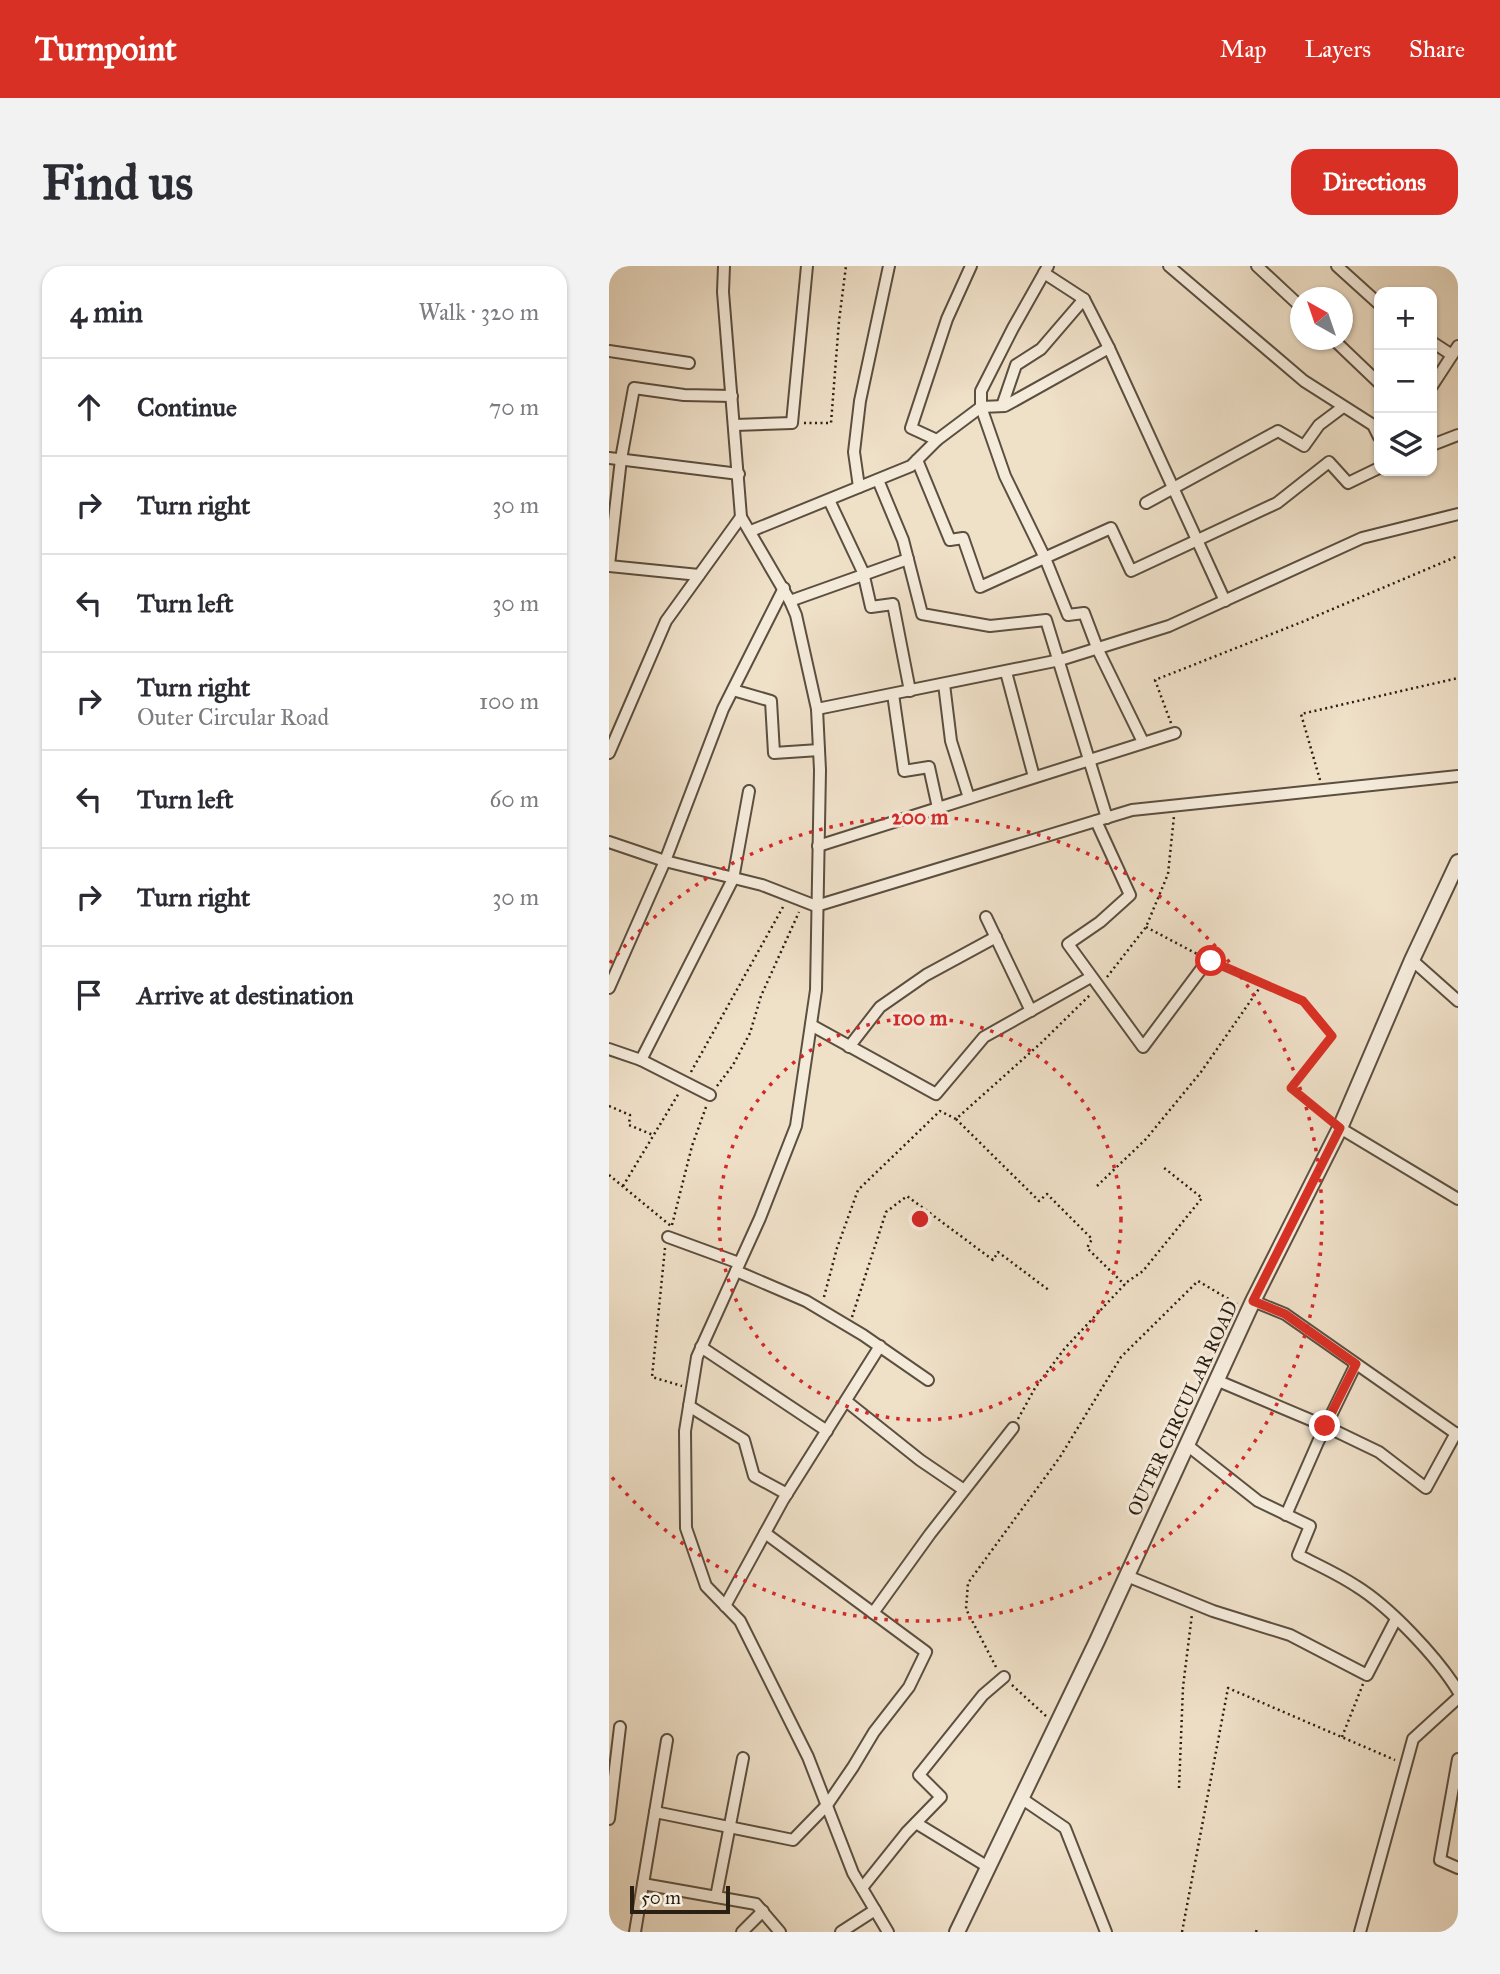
<!DOCTYPE html>
<html lang="en">
<head>
<meta charset="utf-8">
<style>
  body { margin:0; font-family:"IM FELL Great Primer",serif; background:#f2f2f3; color:#2b2b33 }
  .controls { position:absolute; right:21px; top:21px; display:grid; overflow:hidden; border-radius:14px; box-shadow:0 2px 5px #0004 }
  .controls button { width:63px; height:63px; display:grid; place-items:center; padding:0; border:0; border-bottom:2px solid #e1e1e2; background:#fff; color:#2b2b33; font:35px sans-serif }
  .compass { position:absolute; left:681px; top:21px; width:63px; height:63px; border-radius:50%; background:#fff; box-shadow:0 2px 5px #0004; rotate:320deg }
  .scale { position:absolute; left:21px; bottom:18px; width:100px; box-sizing:border-box; padding-left:7px; border:4px solid #2a1f13; border-top:0; font-size:19px; line-height:24px; white-space:nowrap; color:#2a1f13; -webkit-text-stroke:5px #f5ebdb; paint-order:stroke }
  .stop { position:absolute; width:21px; height:21px; margin:-16px; border:5px solid #d93025; border-radius:50%; background:#fff }
  .stop.end { background:#d93025; border-color:#fff; box-shadow:0 2px 7px #0008 }
  .list { margin:0; padding:0; list-style:none }
  h2 { display:flex; justify-content:space-between; align-items:center; height:91px; margin:0; padding:0 28px; font-size:30px }
  h2 small { font-size:23px; font-weight:400; color:#7c7c81 }
  .list li { display:grid; grid-template-columns:46px 1fr auto; gap:21px; align-items:center; box-sizing:border-box; height:98px; padding:0 28px; border-top:2px solid #e1e1e2 }
  .list b { display:block; font-size:26px; white-space:nowrap }
  .list p { margin:0; font-size:23px; white-space:nowrap; color:#7c7c81 }
  .list em { font-size:23px; font-style:normal; color:#7c7c81 }
  .icon { flex:none; width:38px; height:38px; fill:none; stroke:currentColor; stroke-width:2; stroke-linecap:round; stroke-linejoin:round }
  .map { position:relative; flex:none; width:849px; height:1666px; overflow:hidden; border-radius:21px }
  header { display:flex; align-items:center; gap:42px; box-sizing:border-box; height:98px; padding:0 35px; background:#d93025; color:#fff }
  header strong { font-size:33px }
  nav { display:flex; gap:38px; margin-inline-start:auto; font-size:24px }
  .intro { display:flex; align-items:center; justify-content:space-between; box-sizing:border-box; height:168px; padding:0 42px }
  h1 { margin:0; font-size:49px }
  .button { padding:18px 32px; border-radius:21px; background:#d93025; color:#fff; font-size:24px; font-weight:700 }
  main { display:flex; gap:42px; padding:0 42px }
  aside { flex:1; background:#fff; border-radius:21px; box-shadow:0 2px 5px #0004 }
  .map>svg:first-child { display:block }
  .lines { fill:none; stroke-linecap:round; stroke-linejoin:round }
  .minor-casing { stroke:#5b4f40; stroke-width:14 }
  .tertiary-casing { stroke:#5b4f40; stroke-width:18 }
  .path { stroke:#2a1f13; stroke-width:2.5; stroke-dasharray:2 3.5; stroke-linecap:butt }
  .minor { stroke:#f5ebdb; stroke-width:10 }
  .tertiary { stroke:#f5ebdb; stroke-width:14 }
  .route { stroke:#d93025; stroke-width:9 }
  .ring { fill:none; stroke:#d62828; stroke-width:3.5; stroke-dasharray:3.5 7 }
  .labels { text-anchor:middle; stroke-width:6; stroke-linejoin:round; paint-order:stroke }
  .street-label { font-size:19px; fill:#2a1f13; stroke:#f5ebdb }
  .centre { fill:#d62828; stroke:#f5ebdb; stroke-width:3.5 }
  .ring-label { font-size:21px; text-anchor:middle; font-weight:bold; fill:#d62828; stroke:#f5ebdb; stroke-width:6; stroke-linejoin:round; paint-order:stroke }
</style>
</head>
<body>
<header>
<strong>Turnpoint</strong>
<nav><a>Map</a><a>Layers</a><a>Share</a></nav>
</header>
<div class="intro"><h1>Find us</h1><a class="button">Directions</a></div>
<main>
<aside>
<h2>4 min<small>Walk · 320 m</small></h2>
<ul class="list">
<li><svg class="icon" aria-label="ahead" viewBox="0 0 24 24"><path d="M12 20V5M6 11l6-6 6 6"/></svg><div><b>Continue</b></div><em>70 m</em></li>
<li><svg class="icon" aria-label="right" viewBox="0 0 24 24"><path d="M7 20v-9h11M14 6l5 5-5 5"/></svg><div><b>Turn right</b></div><em>30 m</em></li>
<li><svg class="icon" aria-label="left" viewBox="0 0 24 24"><path d="M17 20v-9H6M10 6l-5 5 5 5"/></svg><div><b>Turn left</b></div><em>30 m</em></li>
<li><svg class="icon" aria-label="right" viewBox="0 0 24 24"><path d="M7 20v-9h11M14 6l5 5-5 5"/></svg><div><b>Turn right</b><p>Outer Circular Road</p></div><em>100 m</em></li>
<li><svg class="icon" aria-label="left" viewBox="0 0 24 24"><path d="M17 20v-9H6M10 6l-5 5 5 5"/></svg><div><b>Turn left</b></div><em>60 m</em></li>
<li><svg class="icon" aria-label="right" viewBox="0 0 24 24"><path d="M7 20v-9h11M14 6l5 5-5 5"/></svg><div><b>Turn right</b></div><em>30 m</em></li>
<li><svg class="icon" aria-label="arrive" viewBox="0 0 24 24"><path d="M6 21V4h12l-3 4 3 4H6"/></svg><div><b>Arrive at destination</b></div></li>
</ul>
</aside>
<div class="map">
<svg width="849" height="1666" viewBox="0 0 849 1666">
  <rect width="100%" height="100%" fill="#efe0c8"/>
  <filter id="stains"><feTurbulence type="fractalNoise" baseFrequency=".00286" numOctaves="4"/><feColorMatrix values="0 0 0 0 .2 0 0 0 0 .09 0 0 0 0 .02 0 0 0 .5 -.17"/></filter>
  <radialGradient id="worn" r=".72"><stop offset=".6" stop-color="#630" stop-opacity="0"/><stop offset="1" stop-color="#630" stop-opacity=".3"/></radialGradient>
  <g class="lines">
    <g class="minor-casing">
      <g id="minor">
        <polyline points="115,0 114,26 132,251 181,335 187,349 208,443 211,504 207,724 187,860 151,952 88,1091 76,1165 77,1262 97,1320 131,1355 199,1491 244,1607 279,1666"/>
        <polyline points="439,0 404,62 372,125 372,141 396,210 436,292 459,349 475,347 489,384 534,476"/>
        <polyline points="560,0 695,115 764,159 770,171"/>
        <polyline points="648,0 692,41"/>
        <polyline points="728,0 770,38"/>
        <polyline points="435,7 475,33 500,82 616,335"/>
        <polyline points="725,74 770,117"/>
        <polyline points="823,76 843,89"/>
        <polyline points="0,85 80,97"/>
        <polyline points="823,120 849,80"/>
        <polyline points="393,140 407,99 432,83 475,33"/>
        <polyline points="126,159 183,157 198,0"/>
        <polyline points="328,174 302,162 338,53 362,0"/>
        <polyline points="823,179 849,169"/>
        <polyline points="0,192 130,208"/>
        <polyline points="308,194 341,274 354,272 371,321 502,262 522,305 668,237 720,196 739,217 770,202"/>
        <polyline points="269,214 294,274 313,348 381,360 437,354 498,552"/>
        <polyline points="250,221 245,186 251,135 280,0"/>
        <polyline points="220,234 254,306 262,341 284,338 301,425"/>
        <polyline points="537,237 669,165 695,180 710,159 734,141"/>
        <polyline points="142,265 302,200 328,174 372,141 396,140 500,82"/>
        <polyline points="0,299 12,193 25,122 75,129 123,130"/>
        <polyline points="0,300 90,309"/>
        <polyline points="181,335 299,293"/>
        <polyline points="397,406 425,511"/>
        <polyline points="335,418 342,475 360,532"/>
        <polyline points="124,424 162,435 165,487 210,484"/>
        <polyline points="284,428 295,505 320,501 329,542"/>
        <polyline points="208,443 451,394 560,360 753,272 849,248"/>
        <polyline points="0,487 57,355 132,251"/>
        <polyline points="487,555 521,629 491,656 459,678 534,781 599,694"/>
        <polyline points="0,576 56,595 153,619 207,640 523,544 849,510"/>
        <polyline points="209,580 566,467"/>
        <polyline points="377,651 422,745"/>
        <polyline points="803,694 849,735"/>
        <polyline points="0,722 56,595 114,443 175,322"/>
        <polyline points="202,759 327,828 375,771 482,711"/>
        <polyline points="240,781 271,741 317,709 387,671"/>
        <polyline points="0,783 32,794 101,829"/>
        <polyline points="32,794 124,613 140,525"/>
        <polyline points="731,862 849,933"/>
        <polyline points="59,971 130,997"/>
        <polyline points="127,1005 197,1035 254,1069 319,1114"/>
        <polyline points="644,1035 676,1048 849,1169"/>
        <polyline points="92,1081 218,1165"/>
        <polyline points="607,1114 716,1160 770,1186 817,1222 847,1167"/>
        <polyline points="237,1135 311,1194 355,1224"/>
        <polyline points="80,1140 135,1174 145,1210 178,1228"/>
        <path d="M578,1179L649,1235L701,1260L689,1289C709,1299 729,1308 747,1320C781,1341 828,1391 849,1425"/>
        <polyline points="677,1249 709,1176 747,1098"/>
        <polyline points="518,1310 604,1345 681,1369 758,1409 787,1353"/>
        <polyline points="116,1340 174,1234 271,1080"/>
        <polyline points="264,1347 321,1268 404,1162"/>
        <polyline points="849,1493 831,1594 849,1602"/>
        <polyline points="412,1532 456,1562 497,1666"/>
        <polyline points="46,1546 184,1574 218,1539 244,1501 265,1466 300,1421 317,1386 156,1267"/>
        <polyline points="0,1553 11,1461"/>
        <polyline points="307,1557 379,1601"/>
        <polyline points="34,1618 147,1638 171,1666"/>
        <polyline points="253,1622 297,1567 332,1531 310,1509 374,1429 395,1411"/>
        <polyline points="107,1631 134,1492"/>
        <polyline points="26,1666 58,1474"/>
        <polyline points="133,1666 154,1645"/>
        <polyline points="232,1666 266,1644"/>
        <polyline points="751,1666 804,1473 849,1432"/>
      </g>
    </g>
    <g class="tertiary-casing">
      <polyline id="tertiary" points="348,1666 488,1375 644,1035 731,862 803,694 849,596"/>
    </g>
    <g class="path">
      <polyline points="195,157 222,157 230,55 237,0"/>
      <polyline points="562,457 546,414 693,356 849,290"/>
      <polyline points="711,514 692,448 849,412"/>
      <polyline points="537,661 590,689"/>
      <polyline points="609,698 694,735 723,770 682,822 719,852"/>
      <polyline points="498,711 537,661 559,608 565,550"/>
      <polyline points="82,806 174,641"/>
      <polyline points="108,820 124,799 141,767 152,730 190,646"/>
      <polyline points="0,840 21,849 20,859 44,869"/>
      <polyline points="347,853 430,935 438,928 483,973 478,982 516,1019"/>
      <polyline points="0,909 62,960"/>
      <polyline points="14,920 70,827"/>
      <polyline points="488,920 537,873 592,806 654,717"/>
      <polyline points="63,959 83,880 97,841"/>
      <polyline points="56,982 43,1111 73,1120"/>
      <polyline points="215,1031 228,982 249,924 331,845 347,853 432,777 482,728"/>
      <polyline points="243,1051 277,946 298,930 384,994 389,986 441,1025"/>
      <polyline points="409,1153 426,1122 456,1082 518,1016 534,1005 593,932 554,901"/>
      <polyline points="387,1401 357,1343 359,1317 451,1191 512,1091 589,1015 628,1038"/>
      <polyline points="403,1419 437,1450"/>
      <polyline points="733,1471 754,1418"/>
      <polyline points="570,1522 574,1421 583,1348"/>
      <polyline points="573,1666 619,1422 786,1494"/>
      <polyline points="647,1666 648,1663"/>
    </g>
    <use href="#minor" class="minor"/>
    <use href="#tertiary" class="tertiary"/>
  </g>
  <g class="lines">
    <polyline class="route" points="602,695 694,735 723,770 682,822 731,862 644,1035 676,1048 747,1098 716,1160"/>
  </g>
  <g class="ring">
    <circle cx="311" cy="953" r="201"/>
    <path d="M1 697A402 402 0 1 1 1 1209"/>
  </g>
  <g class="labels">
    <g class="street-label">
      <text transform="translate(573 1142) rotate(-65)" y="7">OUTER CIRCULAR ROAD</text>
    </g>
  </g>
  <circle cx="311" cy="953" r="10" class="centre"/>
  <g class="ring-label">
    <text x="311" y="558">200 m</text>
    <text x="311" y="759">100 m</text>
  </g>
  <rect width="100%" height="100%" filter="url(#stains)"/>
  <rect width="100%" height="100%" fill="url(#worn)"/>
</svg>
<div class="controls">
<button>+</button>
<button>−</button>
<button><svg class="icon" aria-label="layers" viewBox="0 0 24 24"><path d="M12 4l9 5-9 5-9-5zM3 14l9 5 9-5"/></svg></button>
</div>
<svg class="compass" viewBox="-18 -18 36 36"><path d="M0-13l5 13h-10z" fill="#e53935"/><path d="M0 13l5-13h-10z" fill="#7c7c81"/></svg>
<div class="scale">50 m</div>
<div class="stop" style="left:602px;top:695px"></div>
<div class="stop end" style="left:716px;top:1160px"></div>
</div>
</main>
</body>
</html>
